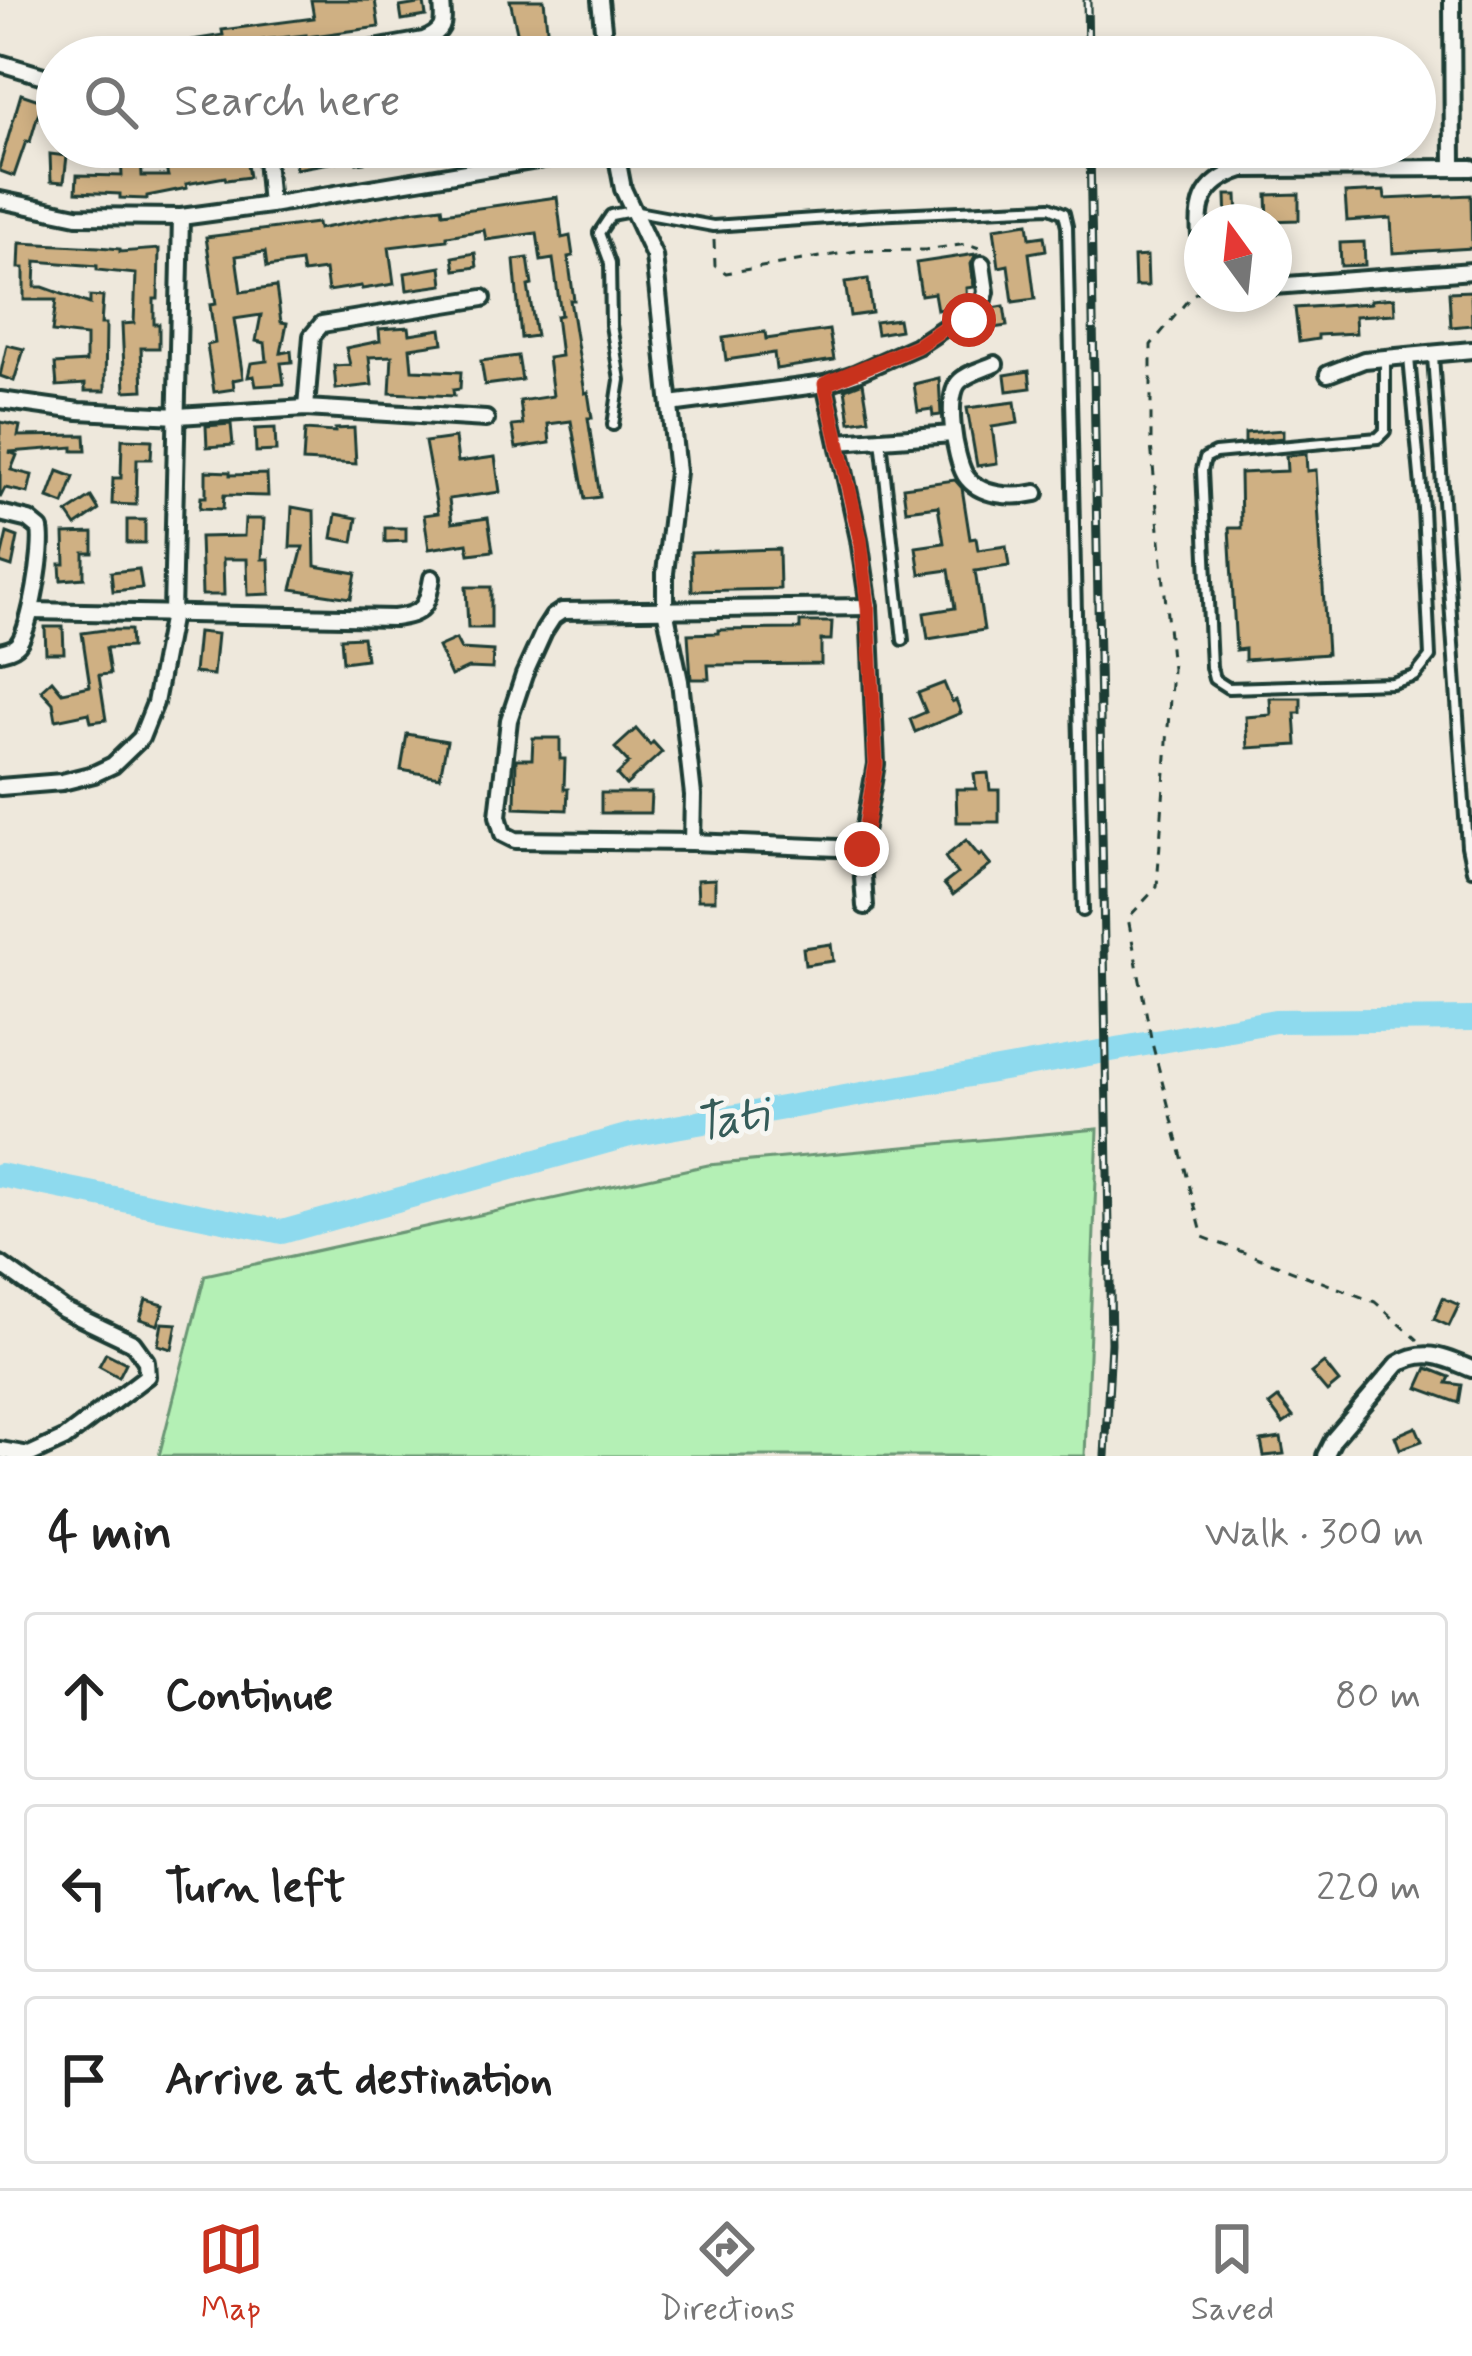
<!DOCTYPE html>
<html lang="en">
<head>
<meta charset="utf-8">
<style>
  body { margin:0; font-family:Mynerve,sans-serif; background:#f2f2f2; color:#222 }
  .compass { position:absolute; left:1184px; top:204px; width:108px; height:108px; border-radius:50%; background:#fff; box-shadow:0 6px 18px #0003; rotate:345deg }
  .stop { position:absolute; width:36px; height:36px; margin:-27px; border:9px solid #c8321e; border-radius:50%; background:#fff }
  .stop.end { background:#c8321e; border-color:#fff; box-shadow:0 3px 12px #0008 }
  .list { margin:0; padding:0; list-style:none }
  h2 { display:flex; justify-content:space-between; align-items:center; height:156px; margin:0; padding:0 48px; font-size:51px }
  h2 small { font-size:39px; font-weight:400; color:#767676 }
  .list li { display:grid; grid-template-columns:78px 1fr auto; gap:36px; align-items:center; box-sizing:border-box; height:168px; margin:0 24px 24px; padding:0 24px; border:3px solid #e0e0e0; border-radius:12px }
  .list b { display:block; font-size:45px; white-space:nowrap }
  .list em { font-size:39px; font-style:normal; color:#767676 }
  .icon { flex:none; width:66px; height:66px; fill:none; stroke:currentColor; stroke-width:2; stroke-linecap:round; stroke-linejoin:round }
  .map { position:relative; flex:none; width:1472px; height:1456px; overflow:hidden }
  .search { position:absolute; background:#fff; box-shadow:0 6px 18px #0003; left:36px; right:36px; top:36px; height:132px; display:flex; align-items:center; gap:30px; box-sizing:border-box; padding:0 42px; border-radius:66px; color:#767676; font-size:45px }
  .sheet { height:732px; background:#fff }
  nav { display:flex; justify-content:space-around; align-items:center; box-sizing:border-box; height:168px; border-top:3px solid #e0e0e0; background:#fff; font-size:33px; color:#767676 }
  nav a { display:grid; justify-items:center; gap:6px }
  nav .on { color:#c8321e }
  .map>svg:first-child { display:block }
  .green { fill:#b4f0b5; stroke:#6a9674; stroke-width:3 }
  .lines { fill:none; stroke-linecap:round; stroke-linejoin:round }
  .river { stroke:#8edaee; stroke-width:24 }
  .building { fill:#cfb083; stroke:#1f3d34; stroke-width:3 }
  .service-casing { stroke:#1f3d34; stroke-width:16 }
  .minor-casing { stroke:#1f3d34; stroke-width:22 }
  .path { stroke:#1f3d34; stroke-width:3; stroke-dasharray:9 9; stroke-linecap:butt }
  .service { stroke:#f6f6f2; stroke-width:8 }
  .minor { stroke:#f6f6f2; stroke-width:14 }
  .rail-casing { stroke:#1f3d34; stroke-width:9 }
  .rail { stroke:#f6f6f2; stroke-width:4.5; stroke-dasharray:14; stroke-linecap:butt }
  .route { stroke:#c8321e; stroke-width:15 }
  .labels { text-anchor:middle; stroke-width:10; stroke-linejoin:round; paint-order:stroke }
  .water-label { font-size:48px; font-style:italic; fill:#355c59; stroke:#f6f6f2 }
</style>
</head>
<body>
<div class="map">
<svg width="1472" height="1456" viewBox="0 0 1472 1456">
  <rect width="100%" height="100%" fill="#eee8dc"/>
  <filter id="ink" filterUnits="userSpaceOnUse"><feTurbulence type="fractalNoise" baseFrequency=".00833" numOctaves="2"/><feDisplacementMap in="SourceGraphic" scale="24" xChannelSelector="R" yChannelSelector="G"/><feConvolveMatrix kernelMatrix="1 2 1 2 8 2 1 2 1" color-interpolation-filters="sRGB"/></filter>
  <g filter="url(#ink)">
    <polygon class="green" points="1098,1129 1085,1456 159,1456 205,1275 708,1165"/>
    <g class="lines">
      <polyline class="river" points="0,1175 282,1232 630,1135 1275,1021 1472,1019"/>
    </g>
    <g class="building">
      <polygon points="311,0 375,0 379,27 306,37 306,35 270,39 215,47 215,51 188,55 186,41 223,35 222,30 314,18"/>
      <polygon points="510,0 544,0 550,57 525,57 522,36 518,36"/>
      <polygon points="424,3 426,16 402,20 400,7"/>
      <polygon points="21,94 42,101 30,142 26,141 14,176 0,171 0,165"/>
      <polygon points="180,147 181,153 217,147 244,147 249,177 226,180 225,177 186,184 187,188 147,196 147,199 120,198 120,194 76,192 77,175 122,176 121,156 141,155 142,176 168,176 161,150"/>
      <polygon points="293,147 386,147 387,154 370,156 370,161 357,163 357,158 296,169"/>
      <polygon points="50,154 67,156 64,182 51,181"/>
      <polygon points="1384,191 1385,199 1471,195 1472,248 1393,253 1391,218 1347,221 1345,193"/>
      <polygon points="1299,194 1299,220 1268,221 1267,195"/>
      <polygon points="1226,195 1237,195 1238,221 1227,221"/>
      <polygon points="557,197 562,238 570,236 573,256 568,257 574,300 570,300 585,393 588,392 592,418 588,418 600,497 585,499 571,421 548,424 550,443 516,448 512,426 523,425 520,401 553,396 548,358 561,356 556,316 561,315 553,259 541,261 537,233 486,240 484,230 447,236 447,240 389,247 394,284 362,289 361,286 328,291 325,270 303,273 301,262 267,267 265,252 236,256 241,292 276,287 281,322 287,323 281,353 291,351 292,362 281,363 284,384 256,386 254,376 248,377 251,363 267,361 265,343 256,341 261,315 234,319 243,378 233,380 234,389 214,392 207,345 215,343 210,305 216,304 206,237 317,223 318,229 410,211 442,207 443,213"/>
      <polygon points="1028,223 1030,238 1044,236 1046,250 1029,253 1035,299 1013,302 1008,265 999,267 994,228"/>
      <polygon points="1364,242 1365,265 1341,266 1340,243"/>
      <polygon points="20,243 99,247 120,249 120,252 159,249 158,299 154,299 154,324 159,324 159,348 141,348 143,390 125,391 122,324 134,323 136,274 97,270 97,266 36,261 35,287 43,287 90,304 90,296 103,297 101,324 106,324 105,391 85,391 85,384 57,386 55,364 86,362 86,336 52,332 56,300 24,300 24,268 19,268"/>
      <polygon points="475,253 477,267 455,270 453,257"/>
      <polygon points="976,254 971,264 974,287 966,288 967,305 937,310 934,293 921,295 916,263"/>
      <polygon points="1147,256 1148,286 1135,286 1134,257"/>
      <polygon points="528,258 532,285 528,286 536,336 521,338 514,260"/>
      <polygon points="441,267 443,285 407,290 405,273"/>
      <polygon points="868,279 872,313 850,316 845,282"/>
      <polygon points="1471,291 1472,325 1451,327 1449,292"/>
      <polygon points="1394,298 1395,314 1355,316 1356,333 1318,335 1318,339 1299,342 1295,308 1371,303 1371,300"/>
      <polygon points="1004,306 1007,326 986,329 985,318 993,308"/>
      <polygon points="898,319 900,330 877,334 875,322"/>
      <polygon points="409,327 410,334 441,329 443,343 410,348 412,370 461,372 460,389 453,390 454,396 390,393 392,356 369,357 372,385 336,389 334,366 350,365 346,348 380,341 379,329"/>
      <polygon points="829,330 834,360 776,369 774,353 726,360 723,338 765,332 766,339"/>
      <polygon points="7,345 24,349 14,381 0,376"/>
      <polygon points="518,356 522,380 485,385 481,361"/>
      <polygon points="1029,371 1031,388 1007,391 1005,375"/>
      <polygon points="939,378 941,415 933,416 932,409 918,411 914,384"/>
      <polygon points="863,382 869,419 850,422 845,389"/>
      <polygon points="1015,402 1018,423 992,427 997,463 977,466 967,408"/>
      <polygon points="0,422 20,426 18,436 85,435 86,451 73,451 73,447 9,452 17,455 11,470 32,475 28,493 5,488 0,498"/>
      <polygon points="231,424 233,445 207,447 206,426"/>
      <polygon points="275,428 276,451 256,452 255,429"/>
      <polygon points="354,428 356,464 303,461 305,430 335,432 335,429"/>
      <polygon points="1283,430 1283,438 1245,442 1245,433"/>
      <polygon points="455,438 458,462 495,457 500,492 449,499 452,523 488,518 493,551 469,554 467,543 429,549 424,515 438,513 425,442"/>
      <polygon points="122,439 152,440 151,459 137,459 136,505 112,504 113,478 121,478"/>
      <polygon points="1306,454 1307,471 1316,470 1327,654 1245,660 1245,649 1236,650 1229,528 1241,528 1240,473 1287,471 1286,456"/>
      <polygon points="58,471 74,477 64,504 48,498"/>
      <polygon points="206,471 230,472 230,475 267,474 268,496 224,495 223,509 200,508 201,497 206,497"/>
      <polygon points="955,480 962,488 970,539 976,538 978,550 1006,546 1009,566 975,571 984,630 928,639 924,613 955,608 949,570 920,574 916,547 944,543 938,506 906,510 903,487"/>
      <polygon points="91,497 99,510 76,526 67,513"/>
      <polygon points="292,507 314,511 315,566 356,573 351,598 292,589 303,547 290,547"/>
      <polygon points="336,514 357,518 353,542 332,538"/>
      <polygon points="245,519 264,519 262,559 269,559 270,594 248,595 247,559 223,559 224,595 202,595 200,537 244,536"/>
      <rect x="127" y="520" width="18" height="23"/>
      <polygon points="385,528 406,528 406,541 385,542"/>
      <polygon points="7,533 18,537 12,567 0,563"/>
      <polygon points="93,533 93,553 84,553 84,578 61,580 60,564 65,564 64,534"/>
      <polygon points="779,549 780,589 692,591 691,552"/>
      <polygon points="139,569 142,588 113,591 111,572"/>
      <polygon points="466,587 491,587 491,628 468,628"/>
      <polygon points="800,622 832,622 831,640 821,640 821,664 708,665 709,679 691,679 688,634 718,633 718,630 800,629"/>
      <polygon points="45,627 63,627 64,653 46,653"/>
      <polygon points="104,630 130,630 131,647 106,648 110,674 99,675 106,720 91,722 89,713 56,720 53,703 41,690 52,680 62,692 90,686 82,633"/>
      <polygon points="198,632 217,634 213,675 194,673"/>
      <polygon points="363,637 366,659 343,662 341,638"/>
      <polygon points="456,639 461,649 493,651 492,669 468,668 451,676 438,647"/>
      <polygon points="944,683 952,702 956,700 961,713 915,732 910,719 926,712 918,693"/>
      <polygon points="1270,698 1301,698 1301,713 1295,713 1297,745 1248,748 1246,717 1271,715"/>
      <polygon points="636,729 650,745 653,742 662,752 626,785 617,775 629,763 615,748"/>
      <polygon points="407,734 447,741 440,777 401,770"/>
      <polygon points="533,738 560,738 560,759 565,759 564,789 568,789 567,810 515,808 516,759 532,759"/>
      <polygon points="988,773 990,790 999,790 999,822 957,822 956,789 976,789 974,774"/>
      <polygon points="601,793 651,793 650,813 601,813"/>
      <polygon points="966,840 979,856 982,854 991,865 953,895 944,884 957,874 945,857"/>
      <polygon points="715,879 715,900 698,900 697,880"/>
      <polygon points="831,944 833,961 805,965 803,948"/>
      <polygon points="1443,1298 1459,1305 1449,1326 1434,1319"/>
      <polygon points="146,1300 164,1305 158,1325 140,1319"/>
      <polygon points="162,1323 177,1324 172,1349 158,1345"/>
      <polygon points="106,1353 126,1363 119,1377 99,1366"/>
      <polygon points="1324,1363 1339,1382 1327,1392 1311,1373"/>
      <polygon points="1427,1368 1450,1377 1447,1383 1462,1385 1459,1403 1418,1388"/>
      <polygon points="1278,1398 1293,1417 1283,1424 1269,1405"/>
      <polygon points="1416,1427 1422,1441 1400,1449 1395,1436"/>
      <polygon points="1281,1438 1284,1454 1264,1456 1261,1441"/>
    </g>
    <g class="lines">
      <g class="service-casing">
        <g id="service">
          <polyline points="1433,356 1467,846 1472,870"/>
          <polyline points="1385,357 1385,431 1378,438 1215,453 1205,458 1202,470 1211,667 1214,679 1228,688 1392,683 1415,676 1430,657 1423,508 1409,358"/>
          <path d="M613,425L620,380L611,325L610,263L599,233L611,215L632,211L713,226L872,215L1050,207L1064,213L1067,226C1073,455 1077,683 1083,911"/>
          <polyline points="881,439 903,640"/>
        </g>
      </g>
      <g class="minor-casing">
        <g id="minor">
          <polyline points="600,0 606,57"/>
          <polyline points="1452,0 1453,167"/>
          <path d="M330,57L424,40C447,30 443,23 442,0"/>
          <polyline points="0,63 57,80"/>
          <polyline points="265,147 270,205"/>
          <polyline points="615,147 623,189 654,256 677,472 665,573 665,609 680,681 693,795 692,842"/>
          <polyline points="0,200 77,216 181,217 270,205 615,147"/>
          <path d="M1202,251C1195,209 1199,183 1243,169L1472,168"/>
          <polyline points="1274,286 1472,271"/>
          <path d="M995,364C984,369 968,373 960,381C944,395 955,458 965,475C979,497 1014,498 1036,493"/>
          <polyline points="1328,374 1364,360 1472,350"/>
          <polyline points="825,384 859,539 869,607 876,764 861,849 865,906"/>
          <polyline points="0,400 79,411 178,416 306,408 486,419"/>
          <polyline points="670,404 825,384 854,374 917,346 950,324 969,320 983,303 986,292 982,264"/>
          <polyline points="306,408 312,336 322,324 483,298"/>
          <polyline points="838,442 953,434"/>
          <path d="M0,513L29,520L40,529C44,549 31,628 18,644C13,650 6,650 0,652"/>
          <path d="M31,611L394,618C424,614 427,607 432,578"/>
          <polyline points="0,787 62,782 94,774 113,765 141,738 155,703 172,614 181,217"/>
          <polyline points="861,849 692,842 515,840 503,834 498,816 509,720 524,675 544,631 553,617 562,611 869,607"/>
          <polyline points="0,1264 64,1310 133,1343 146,1361 147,1376 64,1439 29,1455 0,1450"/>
          <path d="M1325,1456L1333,1440L1398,1364C1425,1347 1445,1358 1472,1369"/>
        </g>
      </g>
      <g class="path">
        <polyline points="714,240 715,266 726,273 856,251 925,250 968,244 979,248"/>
        <polyline points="1202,290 1192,295 1151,345 1151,444 1172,669 1157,887 1128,918 1152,1043 1203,1237 1375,1302 1418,1340"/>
      </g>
      <use href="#service" class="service"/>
      <use href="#minor" class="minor"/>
      <g class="rail-casing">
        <g id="rail">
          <polyline points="1087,0 1088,57"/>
          <polyline points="1090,147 1111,1343 1105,1456"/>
        </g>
      </g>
      <use href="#rail" class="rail"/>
    </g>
  </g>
  <g class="lines" filter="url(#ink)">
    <polyline class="route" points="862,849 876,764 868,607 860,539 825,384 917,346 950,324 969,320"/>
  </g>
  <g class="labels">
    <g class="water-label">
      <text transform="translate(730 1117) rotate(-10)" y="17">Tati</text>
    </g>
  </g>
</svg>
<svg class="compass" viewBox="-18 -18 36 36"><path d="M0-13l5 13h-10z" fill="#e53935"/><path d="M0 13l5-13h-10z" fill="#767676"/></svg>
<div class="stop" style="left:969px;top:320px"></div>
<div class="stop end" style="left:862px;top:849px"></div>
<div class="search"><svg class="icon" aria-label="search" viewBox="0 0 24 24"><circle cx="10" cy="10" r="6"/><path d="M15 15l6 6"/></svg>Search here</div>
</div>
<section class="sheet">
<h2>4 min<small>Walk · 300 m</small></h2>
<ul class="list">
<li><svg class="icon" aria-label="ahead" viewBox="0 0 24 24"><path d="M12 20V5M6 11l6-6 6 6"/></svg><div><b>Continue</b></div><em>80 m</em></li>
<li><svg class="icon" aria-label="left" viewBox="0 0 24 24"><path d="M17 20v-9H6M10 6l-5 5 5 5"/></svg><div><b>Turn left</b></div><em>220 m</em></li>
<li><svg class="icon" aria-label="arrive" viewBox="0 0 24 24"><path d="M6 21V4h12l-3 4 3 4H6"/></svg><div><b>Arrive at destination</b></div></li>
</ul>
</section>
<nav>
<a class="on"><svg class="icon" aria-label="map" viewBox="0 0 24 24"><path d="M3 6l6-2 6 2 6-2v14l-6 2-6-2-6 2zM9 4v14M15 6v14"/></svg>Map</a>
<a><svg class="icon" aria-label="directions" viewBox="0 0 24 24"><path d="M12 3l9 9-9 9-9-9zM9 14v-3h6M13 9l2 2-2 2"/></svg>Directions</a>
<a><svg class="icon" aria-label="saved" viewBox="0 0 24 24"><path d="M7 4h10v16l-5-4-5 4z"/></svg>Saved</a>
</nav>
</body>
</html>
